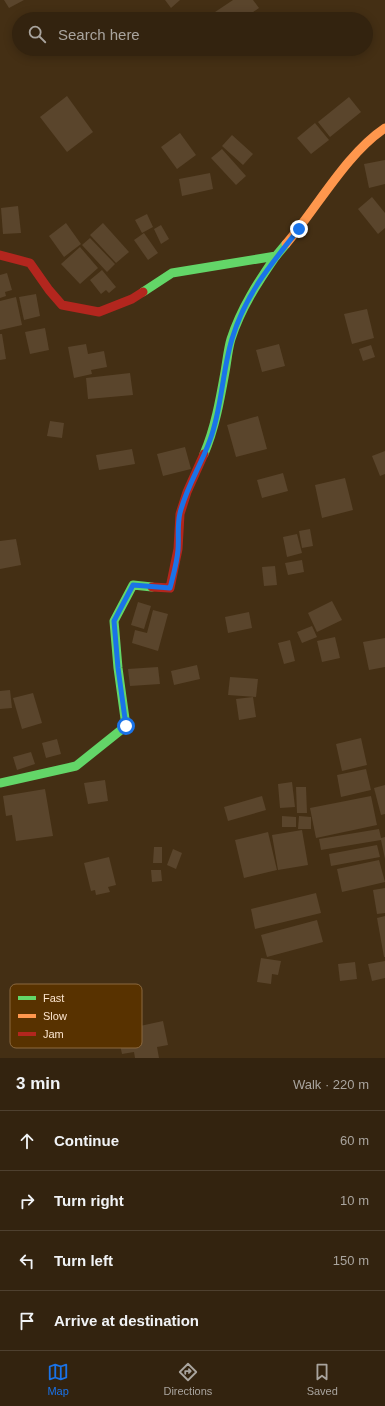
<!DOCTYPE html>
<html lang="en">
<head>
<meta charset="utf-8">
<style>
  body { margin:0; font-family:Helvetica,sans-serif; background:#3e2f1d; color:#f1f3f6 }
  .stop { position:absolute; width:12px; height:12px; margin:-9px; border:3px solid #1a73e8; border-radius:50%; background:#fff }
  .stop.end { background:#1a73e8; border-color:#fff; box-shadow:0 1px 4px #0008 }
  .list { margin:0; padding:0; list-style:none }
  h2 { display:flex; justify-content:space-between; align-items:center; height:52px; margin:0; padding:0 16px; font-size:17px }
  h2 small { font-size:13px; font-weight:400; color:#a9a49e }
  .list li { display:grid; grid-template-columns:26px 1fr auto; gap:12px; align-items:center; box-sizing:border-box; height:60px; padding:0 16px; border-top:1px solid #4e402f }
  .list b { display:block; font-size:15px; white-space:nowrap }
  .list em { font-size:13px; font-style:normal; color:#a9a49e }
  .icon { flex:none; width:22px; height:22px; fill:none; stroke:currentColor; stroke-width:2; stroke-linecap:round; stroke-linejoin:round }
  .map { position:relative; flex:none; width:385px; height:1058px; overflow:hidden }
  .search { position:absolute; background:#33230f; box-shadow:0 2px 10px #0003; left:12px; right:12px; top:12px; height:44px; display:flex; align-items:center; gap:10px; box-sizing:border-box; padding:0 14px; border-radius:22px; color:#a9a49e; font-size:15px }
  .sheet { height:292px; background:#33230f }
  nav { display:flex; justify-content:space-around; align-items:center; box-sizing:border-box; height:56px; border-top:1px solid #4e402f; background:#33230f; font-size:11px; color:#a9a49e }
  nav a { display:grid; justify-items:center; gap:2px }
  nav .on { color:#1a73e8 }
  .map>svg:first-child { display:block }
  .building { fill:#5a452c }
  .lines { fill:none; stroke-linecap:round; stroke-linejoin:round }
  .fast { stroke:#63d668; stroke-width:9 }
  .slow { stroke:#ff974d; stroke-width:9 }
  .jam { stroke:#b3261e; stroke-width:9 }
  .route { stroke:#1a73e8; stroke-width:5 }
  .key { fill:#583200; stroke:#8a683e; stroke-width:1 }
  .key-label { font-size:11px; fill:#fde5ce }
</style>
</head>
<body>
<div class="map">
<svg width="385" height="1058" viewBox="0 0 385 1058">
  <rect width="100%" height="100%" fill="#442f14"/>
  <g class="building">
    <polygon points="4,0 24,0 9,8"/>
    <polygon points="165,0 180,0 171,8"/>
    <polygon points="233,0 253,0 259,8 243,19 220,19 215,12"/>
    <polygon points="67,96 93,132 67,152 40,117"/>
    <polygon points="349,97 361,112 330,137 318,122"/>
    <polygon points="315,123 329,140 311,154 297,138"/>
    <polygon points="180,133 196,155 177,169 161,147"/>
    <polygon points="232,135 253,154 243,165 222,146"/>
    <polygon points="222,149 246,176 236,185 211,158"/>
    <polygon points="385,160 385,184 369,188 364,164"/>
    <polygon points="210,173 213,189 182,196 179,179"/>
    <polygon points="372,197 385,213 385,228 378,234 358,209"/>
    <polygon points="18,206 21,233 3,234 1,208"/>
    <polygon points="147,214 153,227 142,233 135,220"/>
    <polygon points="66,223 81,244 64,257 49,236"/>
    <polygon points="103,223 129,252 116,263 90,235"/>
    <polygon points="161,225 169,239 161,244 154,229"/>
    <polygon points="144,233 158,253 148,260 134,240"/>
    <polygon points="90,238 115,264 107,272 82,245"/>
    <polygon points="80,247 98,268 80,284 61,264"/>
    <polygon points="102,270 116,287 109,293 106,290 101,294 90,280"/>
    <polygon points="7,273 12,290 5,292 6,296 0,298 0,275"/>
    <polygon points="36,294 40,316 24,320 19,297"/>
    <polygon points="16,297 22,325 0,330 0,301"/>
    <polygon points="367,309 374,338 352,344 344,314"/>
    <polygon points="45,328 49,350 30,354 25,332"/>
    <polygon points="0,334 2,334 6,359 0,360"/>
    <polygon points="86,344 88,354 104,351 107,367 91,370 92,374 74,378 68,347"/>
    <polygon points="279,344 285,366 262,372 256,350"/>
    <polygon points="371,345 375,357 363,361 359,349"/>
    <polygon points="130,373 133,395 88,399 86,378"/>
    <polygon points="258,416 267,449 236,457 227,425"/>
    <polygon points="50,421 64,423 62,438 47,436"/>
    <polygon points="185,447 191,469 163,476 157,454"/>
    <polygon points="132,449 135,464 99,470 96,455"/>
    <polygon points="385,451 385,474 380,476 372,456"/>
    <polygon points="283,473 288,491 262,498 257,480"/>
    <polygon points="345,478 353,510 322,518 315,485"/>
    <polygon points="310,529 313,546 302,548 299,531"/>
    <polygon points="297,534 302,553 287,557 283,537"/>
    <polygon points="16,539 21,565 0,569 0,541"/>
    <polygon points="302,560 304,572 288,575 285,563"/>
    <polygon points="275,566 277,585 264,586 262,567"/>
    <polygon points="332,601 342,620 317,632 308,613"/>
    <polygon points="138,602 151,606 144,629 131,625"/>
    <polygon points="153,610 168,614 158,651 132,643 135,630 147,633"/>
    <polygon points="249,612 252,628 228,633 225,617"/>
    <polygon points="312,626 317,637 302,643 297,632"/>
    <polygon points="335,637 340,658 322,662 317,641"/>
    <polygon points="385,638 385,667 369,670 363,642"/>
    <polygon points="290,640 295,661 284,664 278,643"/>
    <polygon points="197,665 200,679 174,685 171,671"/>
    <polygon points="158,667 160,684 130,686 128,669"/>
    <polygon points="230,677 258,679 256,697 228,695"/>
    <polygon points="10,690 12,708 0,709 0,691"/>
    <polygon points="33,693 42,723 22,729 13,698"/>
    <polygon points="253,697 256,717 239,720 236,699"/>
    <polygon points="361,738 367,765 342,771 336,744"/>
    <polygon points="57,739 61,754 46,758 42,743"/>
    <polygon points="31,752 35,764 17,770 13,757"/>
    <polygon points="366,769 371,790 341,797 337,775"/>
    <polygon points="105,780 108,801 88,804 84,783"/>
    <polygon points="292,782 295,807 280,808 278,784"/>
    <polygon points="385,785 385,814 381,815 374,788"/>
    <polygon points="296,787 306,787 307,813 297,813"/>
    <polygon points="45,789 53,836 16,841 12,815 6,816 3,796"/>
    <polygon points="262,796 266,810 228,821 224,807"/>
    <polygon points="371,796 377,825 316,838 310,808"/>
    <polygon points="282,816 296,817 296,827 282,827"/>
    <polygon points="299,816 311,817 311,829 298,829"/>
    <polygon points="379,829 381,838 385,837 385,859 381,840 321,850 319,839"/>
    <polygon points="302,830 308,865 278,870 272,835"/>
    <polygon points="268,832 277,870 244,878 235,840"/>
    <polygon points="377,845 380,857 331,866 329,854"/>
    <polygon points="154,847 162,847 162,863 153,863"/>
    <polygon points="173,849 182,853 176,869 167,865"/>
    <polygon points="109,857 116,885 108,887 110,892 96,895 95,890 91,891 84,863"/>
    <polygon points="379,860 385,882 342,892 337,869"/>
    <polygon points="151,870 161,870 162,881 152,882"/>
    <polygon points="385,888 385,913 377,914 373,890"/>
    <polygon points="316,893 321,913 255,929 251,909"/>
    <polygon points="385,916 385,957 384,957 377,918"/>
    <polygon points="317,920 323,942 267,957 261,935"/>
    <polygon points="261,958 281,961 278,975 272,974 271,984 257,982"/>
    <polygon points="385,961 385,978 372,981 368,964"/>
    <polygon points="355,962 357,979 340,981 338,964"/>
    <polygon points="163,1021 168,1045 157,1047 159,1058 135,1058 134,1052 122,1054 117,1031"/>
  </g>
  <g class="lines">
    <g class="fast">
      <polyline points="143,292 172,273 276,256 286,244"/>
      <path d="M204,454C215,428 220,400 225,372C227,361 228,349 231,339C241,308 258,282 276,256"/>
      <polyline points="0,783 76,766 126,726 118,668 114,621 133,585 152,587"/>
    </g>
    <path class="slow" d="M286,244C317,208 346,154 385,128"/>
    <g class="jam">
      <polyline points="0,255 30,263 49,290 62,305 99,312 132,299 143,292"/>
      <polyline points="152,587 170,588 178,549 180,514 187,492 204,454"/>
    </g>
  </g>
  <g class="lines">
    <path class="route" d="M126,726L118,668L114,621L133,585L170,588C173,576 177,563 178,550C179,538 177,525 180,513C186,488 201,465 210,440C222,408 222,372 232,339C245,295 271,264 299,229"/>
  </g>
  <rect x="10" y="984" width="132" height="64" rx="6" class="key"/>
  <rect x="18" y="996" width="18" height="4" fill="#63d668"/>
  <rect x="18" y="1014" width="18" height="4" fill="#ff974d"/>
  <rect x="18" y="1032" width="18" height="4" fill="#b3261e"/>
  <g class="key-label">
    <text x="43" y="1002">Fast</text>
    <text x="43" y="1020">Slow</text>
    <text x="43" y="1038">Jam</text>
  </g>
</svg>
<div class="stop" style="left:126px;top:726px"></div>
<div class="stop end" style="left:299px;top:229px"></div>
<div class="search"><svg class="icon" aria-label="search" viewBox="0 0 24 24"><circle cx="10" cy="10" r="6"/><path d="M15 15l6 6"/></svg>Search here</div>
</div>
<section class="sheet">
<h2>3 min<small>Walk · 220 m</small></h2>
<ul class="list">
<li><svg class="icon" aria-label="ahead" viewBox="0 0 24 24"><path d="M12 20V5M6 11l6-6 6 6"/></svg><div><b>Continue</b></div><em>60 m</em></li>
<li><svg class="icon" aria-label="right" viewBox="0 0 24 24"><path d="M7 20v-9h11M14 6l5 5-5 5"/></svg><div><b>Turn right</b></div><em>10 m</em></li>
<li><svg class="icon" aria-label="left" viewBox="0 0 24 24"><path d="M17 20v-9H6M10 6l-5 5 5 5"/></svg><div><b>Turn left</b></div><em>150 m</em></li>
<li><svg class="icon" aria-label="arrive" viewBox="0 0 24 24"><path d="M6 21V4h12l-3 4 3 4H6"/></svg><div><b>Arrive at destination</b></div></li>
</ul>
</section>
<nav>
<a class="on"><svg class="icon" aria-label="map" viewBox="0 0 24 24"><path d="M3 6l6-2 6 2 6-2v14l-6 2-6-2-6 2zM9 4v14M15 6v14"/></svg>Map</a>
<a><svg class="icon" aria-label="directions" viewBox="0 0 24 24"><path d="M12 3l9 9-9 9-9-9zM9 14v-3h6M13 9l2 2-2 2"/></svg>Directions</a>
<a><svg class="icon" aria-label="saved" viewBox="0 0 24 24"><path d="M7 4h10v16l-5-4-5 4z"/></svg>Saved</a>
</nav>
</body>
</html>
